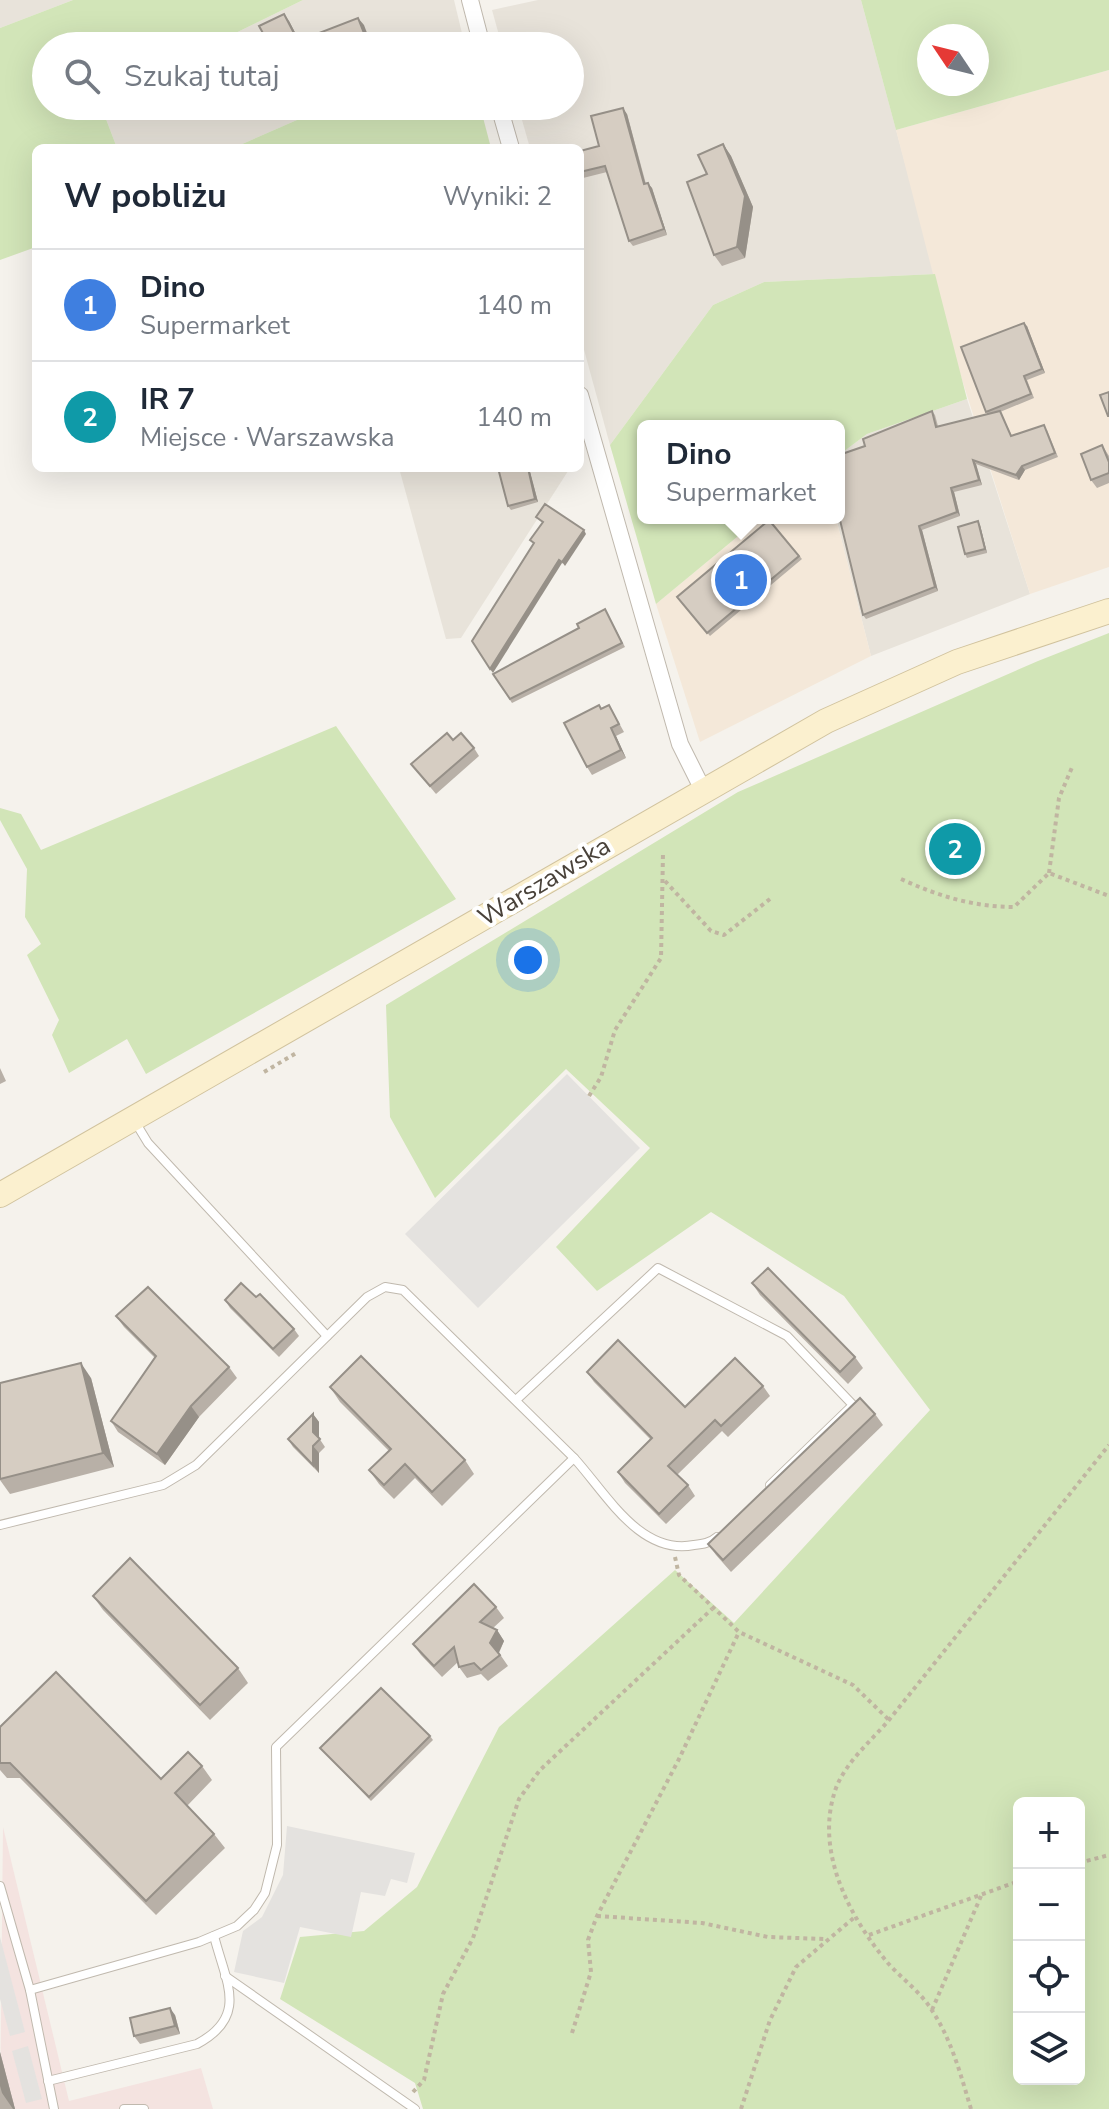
<!DOCTYPE html>
<html lang="pl">
<head>
<meta charset="utf-8">
<style>
  body { margin:0; font-family:"Nunito Sans",sans-serif; background:#f6f6f7; color:#1f2937 }
  .controls { position:absolute; right:24px; bottom:24px; display:grid; overflow:hidden; border-radius:12px; box-shadow:0 8px 32px #0002 }
  .controls button { width:72px; height:72px; display:grid; place-items:center; padding:0; border:0; border-bottom:2px solid #e0e1e3; background:#fff; color:#1f2937; font:40px sans-serif }
  .compass { position:absolute; left:917px; top:24px; width:72px; height:72px; border-radius:50%; background:#fff; box-shadow:0 8px 32px #0002; rotate:305deg }
  .you { position:absolute; left:528px; top:960px; width:28px; height:28px; margin:-20px; border:6px solid #fff; border-radius:50%; background:#1a73e8; box-shadow:0 0 0 12px #1a73e833 }
  .badge { display:grid; place-items:center; width:52px; height:52px; border-radius:50%; background:#eb462c; color:#fff; font-size:26px; font-weight:700 }
  .pin { position:absolute; translate:-50% -50%; border:4px solid #fff; box-shadow:0 2px 8px #0006 }
  .popup { position:absolute; left:637px; top:420px; width:208px; height:104px; box-sizing:border-box; display:grid; place-content:center; border-radius:12px; background:#fff; filter:drop-shadow(0 2px 6px #0005); font-size:26px; white-space:nowrap; color:#747a83 }
  .popup b { font-size:30px; color:#1f2937 }
  .popup::after { content:''; position:absolute; left:50%; top:100%; margin-left:-16px; border:16px solid transparent; border-top-color:#fff }
  .list { margin:0; padding:0; list-style:none }
  h2 { display:flex; justify-content:space-between; align-items:center; height:104px; margin:0; padding:0 32px; font-size:34px }
  h2 small { font-size:26px; font-weight:400; color:#747a83 }
  .list li { display:grid; grid-template-columns:52px 1fr auto; gap:24px; align-items:center; box-sizing:border-box; height:112px; padding:0 32px; border-top:2px solid #e0e1e3 }
  .list b { display:block; font-size:30px; white-space:nowrap }
  .list p { margin:0; font-size:26px; white-space:nowrap; color:#747a83 }
  .list em { font-size:26px; font-style:normal; color:#747a83 }
  .icon { flex:none; width:44px; height:44px; fill:none; stroke:currentColor; stroke-width:2; stroke-linecap:round; stroke-linejoin:round }
  .map { position:relative; flex:none; width:1109px; height:2109px; overflow:hidden }
  .search { position:absolute; background:#fff; box-shadow:0 8px 32px #0002; left:32px; top:32px; width:552px; height:88px; display:flex; align-items:center; gap:20px; box-sizing:border-box; padding:0 28px; border-radius:44px; color:#747a83; font-size:30px }
  .panel { position:absolute; background:#fff; box-shadow:0 8px 32px #0002; left:32px; top:144px; width:552px; height:328px; border-radius:12px }
  .map>svg:first-child { display:block }
  .residential { fill:#e8e3da }
  .commercial { fill:#f4e8d9 }
  .medical { fill:#f4e3e0 }
  .green { fill:#d2e5b8; fill-rule:evenodd }
  .parking { fill:#e4e2df }
  .lines { fill:none; stroke-linecap:round; stroke-linejoin:round }
  .service-casing { stroke:#c0b9ae; stroke-width:10 }
  .minor-casing { stroke:#c0b9ae; stroke-width:18 }
  .secondary-casing { stroke:#d1c39e; stroke-width:26 }
  .path { stroke:#c0b5a1; stroke-width:4; stroke-dasharray:4 4; stroke-linecap:butt }
  .service { stroke:#fff; stroke-width:8 }
  .minor { stroke:#fff; stroke-width:16 }
  .secondary { stroke:#fbf0cf; stroke-width:24 }
  .wall { fill:#b8b0a7 }
  .shaded-wall { fill:#969088 }
  .building { fill:#d6cdc2; stroke:#969088; stroke-width:2 }
  .labels { text-anchor:middle; stroke-width:8; stroke-linejoin:round; paint-order:stroke }
  .street-label { font-size:26px; fill:#49423a; stroke:#fff }
</style>
</head>
<body>
<div class="map">
<svg width="1109" height="2109" viewBox="0 0 1109 2109">
  <rect width="100%" height="100%" fill="#f5f2ec"/>
  <g class="residential">
    <polygon points="0,0 73,0 0,28"/>
    <polygon points="303,0 454,0 465,46 209,46"/>
    <polygon points="538,0 861,0 935,274 764,282 713,305 610,445 580,335 580,148 530,148 518,106 570,106 570,46 502,46 492,10"/>
    <polygon points="101,106 329,106 233,148 117,148"/>
    <polygon points="967,399 1030,594 871,656 836,518 839,518 839,455 867,434"/>
    <polygon points="399,468 570,468 461,638 446,639"/>
  </g>
  <g class="commercial">
    <polygon points="1109,70 1109,567 1030,594 952,348 896,130"/>
    <polygon points="760,518 836,518 871,656 700,742 656,604"/>
  </g>
  <polygon class="medical" points="3,1827 69,2101 201,2068 213,2109 0,2109"/>
  <g class="green">
    <polygon points="73,0 303,0 209,46 46,46 46,106 101,106 117,148 36,148 36,247 0,260 0,28"/>
    <path d="M861,0H1109V70L896,130ZM929,36H977V84H929Z"/>
    <polygon points="329,106 480,106 491,148 233,148"/>
    <polygon points="935,274 967,399 867,434 839,455 839,426 643,426 643,518 760,518 656,604 610,445 713,305 764,282"/>
    <path d="M1109,633V2109H423L415,2083L280,1999L300,1937L364,1931L417,1887L499,1727L675,1570L734,1623L930,1410L844,1296L711,1212L597,1291L556,1247L650,1148L566,1069L435,1198L390,1117L386,1005L738,792L1038,661ZM1019,1803H1079V2079H1019Z"/>
    <polygon points="336,726 456,899 146,1074 127,1039 69,1073 52,1035 59,1020 27,955 41,944 25,917 27,869 0,820 0,808 21,814 41,850"/>
  </g>
  <g class="parking">
    <polygon points="567,1074 640,1148 478,1308 405,1234"/>
    <polygon points="287,1826 415,1853 407,1883 391,1879 385,1896 361,1892 351,1937 300,1927 284,1983 234,1972 243,1931 262,1917 283,1875"/>
    <polygon points="0,1937 25,2032 10,2036 0,1999"/>
    <polygon points="28,2046 42,2099 26,2103 12,2051"/>
  </g>
  <g class="lines">
    <g class="service-casing">
      <g id="service">
        <polyline points="134,1120 148,1143 327,1336"/>
        <polyline points="516,1400 658,1268 787,1336 853,1405 770,1485"/>
        <path d="M574,1458C606,1493 640,1556 694,1545C703,1544 710,1543 717,1537"/>
        <polyline points="0,1525 163,1485 196,1465 367,1297 385,1287 403,1290 574,1458 276,1747 277,1845 265,1893 254,1910 237,1926 199,1942 30,1990"/>
        <polyline points="0,1886 30,1990 54,2109"/>
        <polyline points="225,1976 415,2109"/>
        <path d="M48,2081L197,2044C249,2016 226,1983 214,1936"/>
        <polyline points="124,2109 144,2109"/>
      </g>
    </g>
    <g class="minor-casing">
      <g id="minor">
        <polyline points="470,0 482,46"/>
        <polyline points="499,106 511,148"/>
        <polyline points="580,395 680,744 703,790"/>
      </g>
    </g>
    <g class="secondary-casing">
      <polyline id="secondary" points="0,1195 826,721 957,662 1109,611"/>
    </g>
    <g class="path">
      <polyline points="1049,873 1059,798 1073,765"/>
      <path d="M901,879C938,896 974,907 1014,907L1049,873L1109,896"/>
      <polyline points="665,881 711,931 724,935 770,899"/>
      <polyline points="264,1072 298,1052"/>
      <polyline points="589,1096 601,1077 615,1030 661,958 663,853"/>
      <polyline points="675,1557 679,1575 739,1632 853,1685 889,1720"/>
      <polyline points="1079,1863 1109,1855"/>
      <polyline points="597,1916 702,1923 768,1937 825,1939"/>
      <polyline points="869,1935 1019,1881"/>
      <polyline points="932,2010 981,1896"/>
      <polyline points="572,2033 591,1972 588,1940 597,1916 679,1759 739,1632"/>
      <polyline points="413,2092 424,2080 443,1994 473,1938 519,1799 540,1770 712,1609"/>
      <polyline points="741,2109 770,2020 796,1967 856,1916"/>
      <path d="M971,2109C961,2076 952,2041 933,2012C922,1993 902,1979 887,1962C848,1915 814,1849 836,1788C846,1762 871,1741 889,1720L1109,1445"/>
    </g>
    <use href="#service" class="service"/>
    <use href="#minor" class="minor"/>
    <use href="#secondary" class="secondary"/>
  </g>
  <g class="wall">
    <polygon points="289,21 302,46 270,46"/>
    <polygon points="627,114 646,184 652,188 667,235 633,246 629,241 607,172 583,178 580,173 580,151 599,146"/>
    <polygon points="723,144 731,156 753,207 745,258 722,266 714,255 707,174"/>
    <polygon points="1027,326 1045,373 1027,380 1034,398 1000,412 1012,436 1047,430 1058,457 1025,470 1019,480 976,464 982,485 954,492 960,516 922,530 938,591 866,619 863,615 865,446 932,411 935,415 938,426 988,414 986,412"/>
    <polygon points="1102,445 1109,456 1109,483 1097,488 1091,480"/>
    <polygon points="498,468 529,468 538,502 511,510 508,506"/>
    <polygon points="769,520 802,559 710,636 677,597"/>
    <polygon points="980,525 987,553 967,558 965,554"/>
    <polygon points="605,609 625,647 512,703 493,674 579,628"/>
    <polygon points="609,705 624,732 616,736 626,758 592,775 587,767 602,709"/>
    <polygon points="453,740 474,748 479,756 436,794 411,764"/>
    <polygon points="0,1068 6,1081 0,1084"/>
    <polygon points="752,1283 855,1357 863,1368 848,1384 760,1295"/>
    <polygon points="256,1297 294,1329 299,1336 279,1357 230,1308 225,1300"/>
    <polygon points="116,1316 229,1367 237,1378 199,1417 165,1465 118,1432 111,1421 155,1358 124,1327"/>
    <polygon points="587,1372 685,1407 763,1386 770,1396 728,1437 722,1431 677,1475 688,1485 695,1496 666,1524 625,1483 618,1472 651,1440 594,1382"/>
    <polygon points="91,1378 114,1467 10,1494 0,1480 0,1383"/>
    <polygon points="330,1387 465,1460 474,1474 442,1506 415,1478 394,1499 379,1484 369,1470 389,1451 340,1402"/>
    <polygon points="313,1414 319,1422 319,1438 325,1447 319,1453 319,1473 293,1447 288,1439"/>
    <polygon points="875,1414 883,1425 731,1572 716,1555 708,1544"/>
    <polygon points="93,1596 238,1668 248,1683 210,1720 103,1610"/>
    <polygon points="496,1607 504,1618 493,1628 497,1630 504,1641 499,1653 508,1666 488,1681 481,1674 467,1678 459,1667 458,1662 442,1677 421,1655 413,1644"/>
    <polygon points="0,1727 161,1779 202,1766 212,1780 187,1806 214,1834 225,1848 156,1915 20,1778 7,1778 0,1770"/>
    <polygon points="430,1736 433,1740 371,1801 320,1748"/>
    <polygon points="175,2015 180,2034 140,2044 134,2036"/>
    <polygon points="0,2052 15,2109 0,2109"/>
  </g>
  <g class="shaded-wall">
    <polygon points="284,14 289,21 302,46 297,39"/>
    <polygon points="358,18 364,25 372,46 369,46"/>
    <polygon points="623,108 627,114 647,190 644,184"/>
    <polygon points="723,144 731,156 753,207 745,258 737,247"/>
    <polygon points="648,183 652,188 667,235 664,229"/>
    <polygon points="1024,323 1027,326 1045,373 1042,369"/>
    <polygon points="973,460 976,464 982,485 979,480"/>
    <polygon points="1022,466 1025,470 1019,480 1016,475"/>
    <polygon points="528,468 529,468 538,502 535,499"/>
    <polygon points="951,488 954,492 960,516 957,512"/>
    <polygon points="978,521 980,525 987,553 985,549"/>
    <polygon points="919,526 922,530 938,591 935,587"/>
    <polygon points="584,530 586,534 565,566 562,562"/>
    <polygon points="559,560 562,563 493,673 490,669"/>
    <polygon points="611,728 616,736 626,758 621,750"/>
    <polygon points="81,1363 91,1378 114,1467 103,1453"/>
    <polygon points="191,1406 199,1417 165,1465 157,1454"/>
    <polygon points="313,1414 319,1422 319,1440 313,1432"/>
    <polygon points="313,1446 319,1453 319,1473 313,1465"/>
    <polygon points="497,1630 504,1641 498,1654 490,1643"/>
    <polygon points="170,2008 175,2015 180,2034 175,2026"/>
    <polygon points="0,2052 15,2109 13,2109 2,2093 0,2086"/>
  </g>
  <g class="building">
    <polygon points="284,14 297,39 283,46 270,46 259,26"/>
    <polygon points="358,18 369,46 324,46 319,33"/>
    <polygon points="623,108 644,184 648,183 664,229 629,241 605,166 580,172 580,151 599,146 591,116"/>
    <polygon points="723,144 745,196 737,247 714,255 687,182 707,174 698,155"/>
    <polygon points="1024,323 1042,369 1024,376 1031,394 986,412 961,347"/>
    <polygon points="1109,392 1109,416 1108,416 1100,395"/>
    <polygon points="932,411 936,427 1000,411 1011,436 1044,425 1055,453 1022,466 1016,475 973,460 979,480 951,488 957,512 919,526 935,587 863,615 839,516 839,455 865,446 863,439"/>
    <polygon points="1102,445 1109,462 1109,473 1091,480 1081,454"/>
    <polygon points="498,468 528,468 535,499 508,506"/>
    <polygon points="545,504 584,530 562,562 559,560 490,669 472,641 534,543 530,540 543,522 536,517"/>
    <polygon points="769,520 799,556 707,633 677,597"/>
    <polygon points="978,521 985,549 965,554 958,527"/>
    <polygon points="605,609 622,643 510,699 493,674 579,628 577,624"/>
    <polygon points="599,705 601,709 609,705 619,724 611,728 621,750 587,767 564,723"/>
    <polygon points="447,733 453,740 461,733 474,748 430,786 411,764"/>
    <polygon points="768,1268 855,1357 840,1372 752,1283"/>
    <polygon points="241,1283 256,1297 260,1294 294,1329 273,1349 225,1300"/>
    <polygon points="148,1287 229,1367 191,1406 157,1454 111,1421 156,1356 116,1316"/>
    <polygon points="618,1340 685,1407 735,1358 763,1386 721,1426 715,1420 668,1466 688,1485 659,1514 618,1472 652,1438 587,1372"/>
    <polygon points="361,1356 465,1460 432,1492 405,1464 384,1485 369,1470 391,1449 330,1387"/>
    <polygon points="81,1363 103,1453 0,1479 0,1383"/>
    <polygon points="860,1398 875,1414 723,1560 708,1544"/>
    <polygon points="313,1414 313,1432 320,1439 313,1446 313,1465 288,1439"/>
    <polygon points="130,1558 238,1668 200,1705 93,1596"/>
    <polygon points="474,1584 496,1607 480,1622 497,1630 490,1643 500,1655 481,1670 474,1663 459,1667 454,1647 434,1666 413,1644"/>
    <polygon points="56,1672 161,1779 188,1752 202,1766 175,1793 214,1834 146,1901 10,1763 0,1763 0,1727"/>
    <polygon points="381,1688 430,1736 369,1797 320,1748"/>
    <polygon points="170,2008 175,2026 134,2036 130,2018"/>
  </g>
  <g class="labels">
    <g class="street-label">
      <text transform="translate(544 881) rotate(-31)" y="9">Warszawska</text>
    </g>
  </g>
</svg>
<div class="controls">
<button>+</button>
<button>−</button>
<button><svg class="icon" aria-label="locate" viewBox="0 0 24 24"><circle cx="12" cy="12" r="6"/><path d="M12 2v4M12 18v4M2 12h4M18 12h4"/></svg></button>
<button><svg class="icon" aria-label="layers" viewBox="0 0 24 24"><path d="M12 4l9 5-9 5-9-5zM3 14l9 5 9-5"/></svg></button>
</div>
<svg class="compass" viewBox="-18 -18 36 36"><path d="M0-13l5 13h-10z" fill="#e53935"/><path d="M0 13l5-13h-10z" fill="#747a83"/></svg>
<div class="you"></div>
<div class="pin badge" style="left:741px;top:580px;background:#3f7fe0">1</div>
<div class="popup"><b>Dino</b>Supermarket</div>
<div class="pin badge" style="left:955px;top:849px;background:#0f9aa8">2</div>
<div class="search"><svg class="icon" aria-label="search" viewBox="0 0 24 24"><circle cx="10" cy="10" r="6"/><path d="M15 15l6 6"/></svg>Szukaj tutaj</div>
<section class="panel">
<h2>W pobliżu<small>Wyniki: 2</small></h2>
<ul class="list">
<li><span class="badge" style="background:#3f7fe0">1</span><div><b>Dino</b><p>Supermarket</p></div><em>140 m</em></li>
<li><span class="badge" style="background:#0f9aa8">2</span><div><b>IR 7</b><p>Miejsce · Warszawska</p></div><em>140 m</em></li>
</ul>
</section>
</div>
</body>
</html>
